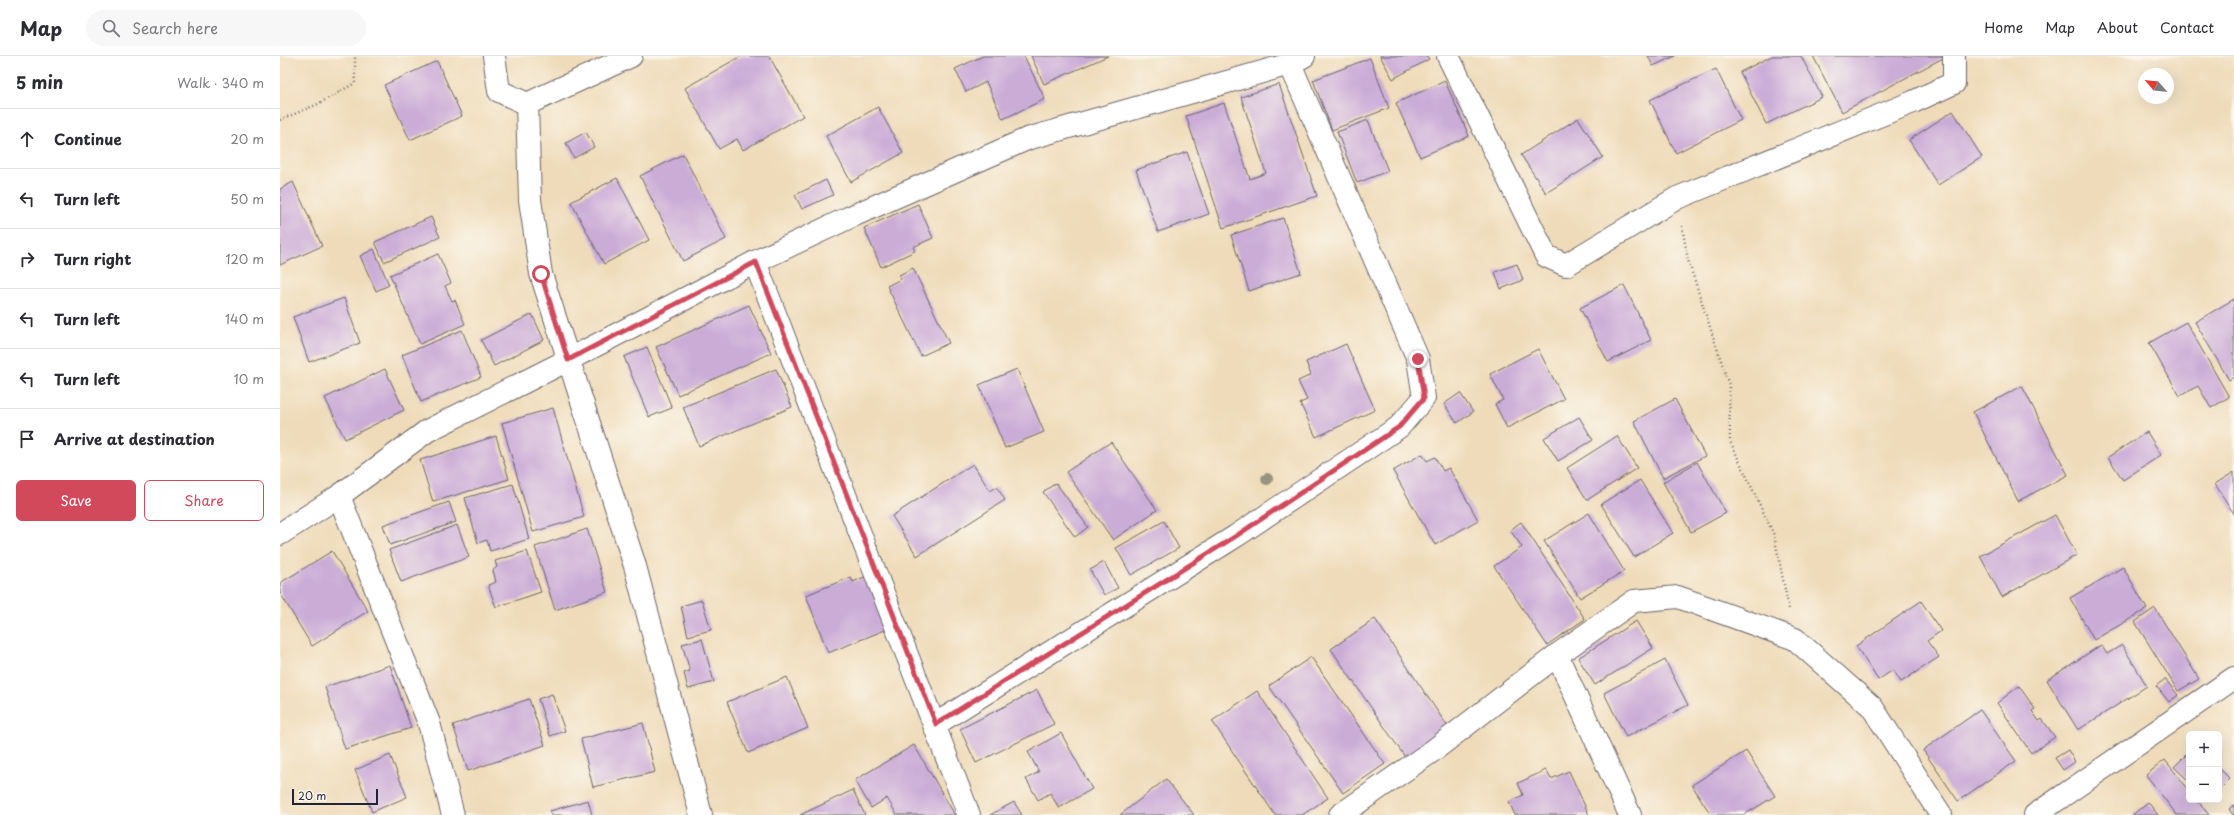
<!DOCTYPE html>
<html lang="en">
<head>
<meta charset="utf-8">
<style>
  body { margin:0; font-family:"Playpen Sans",sans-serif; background:#f7f7f7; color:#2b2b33 }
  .controls { position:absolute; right:12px; bottom:12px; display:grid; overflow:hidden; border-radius:6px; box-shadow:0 4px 16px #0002 }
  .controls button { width:36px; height:36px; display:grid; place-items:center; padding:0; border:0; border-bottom:1px solid #e1e1e2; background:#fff; color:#2b2b33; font:20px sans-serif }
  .compass { position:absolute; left:1858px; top:12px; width:36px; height:36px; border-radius:50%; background:#fff; box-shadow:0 4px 16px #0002; rotate:298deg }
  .scale { position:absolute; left:12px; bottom:10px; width:86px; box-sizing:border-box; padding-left:4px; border:2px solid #22223b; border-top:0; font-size:11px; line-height:14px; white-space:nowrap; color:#22223b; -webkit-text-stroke:3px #fbf7ec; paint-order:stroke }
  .stop { position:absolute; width:12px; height:12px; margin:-9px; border:3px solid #d1495b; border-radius:50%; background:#fff }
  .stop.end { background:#d1495b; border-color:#fff; box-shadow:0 1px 4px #0008 }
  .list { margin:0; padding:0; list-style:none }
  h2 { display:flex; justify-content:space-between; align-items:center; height:52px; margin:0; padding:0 16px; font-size:17px }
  h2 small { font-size:13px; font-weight:400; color:#7c7c81 }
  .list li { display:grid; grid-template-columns:26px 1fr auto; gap:12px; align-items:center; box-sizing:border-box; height:60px; padding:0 16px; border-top:1px solid #e1e1e2 }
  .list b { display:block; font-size:15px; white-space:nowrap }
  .list em { font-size:13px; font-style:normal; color:#7c7c81 }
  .actions { display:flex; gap:8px; padding:12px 16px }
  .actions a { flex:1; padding:9px 0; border:1px solid #d1495b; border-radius:6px; text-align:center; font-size:14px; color:#d1495b }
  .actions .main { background:#d1495b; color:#fff }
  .icon { flex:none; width:22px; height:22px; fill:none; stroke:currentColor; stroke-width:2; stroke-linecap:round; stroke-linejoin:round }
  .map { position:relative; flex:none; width:1954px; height:759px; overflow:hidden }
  header { display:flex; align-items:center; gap:24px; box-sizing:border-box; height:56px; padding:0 20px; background:#fff; border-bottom:1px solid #e1e1e2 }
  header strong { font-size:19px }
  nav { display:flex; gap:22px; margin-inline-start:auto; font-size:14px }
  .search { width:280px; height:36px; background:#f7f7f7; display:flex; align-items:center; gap:10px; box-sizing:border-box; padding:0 14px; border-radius:22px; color:#7c7c81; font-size:15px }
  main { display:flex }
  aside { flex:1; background:#fff }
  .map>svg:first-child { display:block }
  .building { fill:#caacd7 }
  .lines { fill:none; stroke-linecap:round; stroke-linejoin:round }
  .street-casing { stroke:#6a6367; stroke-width:24 }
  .path { stroke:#6a6367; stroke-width:2.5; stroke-dasharray:1 3; stroke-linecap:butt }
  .street { stroke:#fff; stroke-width:22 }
  .tree { fill:#96937f }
  .route { stroke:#d1495b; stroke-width:5 }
</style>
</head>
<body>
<header>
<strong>Map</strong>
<div class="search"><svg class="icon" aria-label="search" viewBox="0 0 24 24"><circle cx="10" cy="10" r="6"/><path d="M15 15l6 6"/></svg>Search here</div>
<nav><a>Home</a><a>Map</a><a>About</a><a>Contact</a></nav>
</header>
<main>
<aside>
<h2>5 min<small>Walk · 340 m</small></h2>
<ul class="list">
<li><svg class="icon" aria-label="ahead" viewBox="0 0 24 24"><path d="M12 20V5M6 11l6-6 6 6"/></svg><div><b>Continue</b></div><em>20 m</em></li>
<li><svg class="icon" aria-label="left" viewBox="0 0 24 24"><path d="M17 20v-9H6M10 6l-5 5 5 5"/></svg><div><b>Turn left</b></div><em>50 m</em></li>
<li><svg class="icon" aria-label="right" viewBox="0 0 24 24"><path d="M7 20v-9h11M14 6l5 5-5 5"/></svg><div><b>Turn right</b></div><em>120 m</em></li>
<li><svg class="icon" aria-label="left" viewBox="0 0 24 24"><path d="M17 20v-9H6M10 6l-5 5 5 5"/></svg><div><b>Turn left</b></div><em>140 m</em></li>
<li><svg class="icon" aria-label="left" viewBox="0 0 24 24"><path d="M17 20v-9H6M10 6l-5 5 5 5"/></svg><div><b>Turn left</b></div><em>10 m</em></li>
<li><svg class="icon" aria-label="arrive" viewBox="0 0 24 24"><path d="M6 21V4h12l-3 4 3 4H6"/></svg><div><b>Arrive at destination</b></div></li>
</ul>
<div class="actions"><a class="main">Save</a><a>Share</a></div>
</aside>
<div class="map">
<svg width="1954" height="759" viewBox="0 0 1954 759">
  <rect width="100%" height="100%" fill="#fbf7ec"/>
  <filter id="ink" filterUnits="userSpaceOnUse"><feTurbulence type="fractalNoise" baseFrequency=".025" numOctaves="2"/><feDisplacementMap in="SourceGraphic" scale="8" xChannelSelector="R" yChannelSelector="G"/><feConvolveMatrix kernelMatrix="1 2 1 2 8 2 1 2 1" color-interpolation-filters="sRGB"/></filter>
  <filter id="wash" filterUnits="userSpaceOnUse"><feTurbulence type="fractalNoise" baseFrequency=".012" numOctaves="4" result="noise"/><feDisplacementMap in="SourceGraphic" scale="16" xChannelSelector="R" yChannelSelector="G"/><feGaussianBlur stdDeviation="0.9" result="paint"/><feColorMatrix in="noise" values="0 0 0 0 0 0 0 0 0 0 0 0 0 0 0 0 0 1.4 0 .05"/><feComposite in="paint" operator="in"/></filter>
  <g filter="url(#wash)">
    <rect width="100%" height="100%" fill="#efdbb9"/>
    <g id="blocks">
      <g class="building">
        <polygon points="461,0 489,0 523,60 463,94 457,83 439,93 405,32"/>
        <polygon points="703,0 744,0 765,43 723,63 706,26 686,36 675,13"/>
        <polygon points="751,0 828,0 764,28"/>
        <polygon points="1100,0 1147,0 1149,3 1113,23"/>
        <polygon points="1368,0 1395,0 1373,10"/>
        <polygon points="1492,0 1521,0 1542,41 1486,68 1460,16"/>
        <polygon points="1533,0 1662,0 1663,2 1562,56"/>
        <polygon points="1090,2 1109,52 1052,74 1033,24"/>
        <polygon points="157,5 182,60 130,84 104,29"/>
        <polygon points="1436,13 1461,64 1396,97 1370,44"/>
        <polygon points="1165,25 1189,80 1140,101 1116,47"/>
        <polygon points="999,28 1037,140 943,172 906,60 944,47 970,123 986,117 961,41"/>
        <polygon points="598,51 623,97 571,126 546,80"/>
        <polygon points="1673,55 1702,101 1658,129 1629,84"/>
        <polygon points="1298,62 1323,101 1266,137 1241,99"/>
        <polygon points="1088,64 1108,115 1077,127 1057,76"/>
        <polygon points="306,76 314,91 294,102 286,87"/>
        <polygon points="907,96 929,158 878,176 856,114"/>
        <polygon points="403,98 446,183 403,205 360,120"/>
        <polygon points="337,122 369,184 324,208 291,146"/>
        <polygon points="546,124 553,139 522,153 515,139"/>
        <polygon points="13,126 42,190 0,209 0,133"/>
        <polygon points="638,148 653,182 633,191 635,195 601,211 584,172"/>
        <polygon points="151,161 160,181 104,206 95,186"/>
        <polygon points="1003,162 1021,217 969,235 951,179"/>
        <polygon points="94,193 109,229 96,235 80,200"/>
        <polygon points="158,198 171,227 165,230 172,245 175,244 185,268 140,288 110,219"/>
        <polygon points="1237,208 1243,224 1221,233 1215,216"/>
        <polygon points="633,212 669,287 641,300 607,230 621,223 619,219"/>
        <polygon points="1344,229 1371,284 1328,306 1300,252"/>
        <polygon points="64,242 80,287 29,306 13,261"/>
        <polygon points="1954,243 1954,321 1949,324 1915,266"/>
        <polygon points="469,249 491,297 398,339 376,291"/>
        <polygon points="252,258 264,284 214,310 201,284"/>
        <polygon points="1906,266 1949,341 1931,352 1918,330 1900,340 1869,287"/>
        <polygon points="182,274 201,321 141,346 122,299"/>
        <polygon points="1066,288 1095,354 1036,381 1020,347 1027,344 1018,325 1031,319 1026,306"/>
        <polygon points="367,291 392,352 369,361 344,301"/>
        <polygon points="1258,293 1284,343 1227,372 1215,348 1223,344 1210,318"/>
        <polygon points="105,313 124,354 65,383 45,342"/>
        <polygon points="496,313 512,351 419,390 403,351"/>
        <polygon points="737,313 764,376 725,392 699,329"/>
        <polygon points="1742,330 1788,419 1738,445 1693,356"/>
        <polygon points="1180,337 1193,356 1177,367 1164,348"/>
        <polygon points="1395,343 1425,400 1383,422 1354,365"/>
        <polygon points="273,352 304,461 253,476 222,367"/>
        <polygon points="1299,361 1313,384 1278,405 1264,382"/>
        <polygon points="1867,376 1881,399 1843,424 1828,401"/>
        <polygon points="216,380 229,423 153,446 140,404"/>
        <polygon points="1337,380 1357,412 1307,444 1287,412"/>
        <polygon points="831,386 877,454 833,484 786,416"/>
        <polygon points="1142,398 1147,405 1155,401 1163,415 1169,412 1198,464 1155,489 1113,415"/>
        <polygon points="1417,406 1446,457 1411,476 1383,426"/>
        <polygon points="693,408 710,435 717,431 725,444 637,500 612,460"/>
        <polygon points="1954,416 1954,458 1935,428"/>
        <polygon points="1360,424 1393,477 1354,501 1321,448"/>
        <polygon points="776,427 808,471 795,481 763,436"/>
        <polygon points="233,428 249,483 210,495 207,484 198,487 185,442"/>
        <polygon points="169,446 176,466 110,489 103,469"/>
        <polygon points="1309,457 1344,515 1300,542 1264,485"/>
        <polygon points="1775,459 1797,499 1722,541 1700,500"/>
        <polygon points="884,465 899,492 851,519 836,492"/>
        <polygon points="1241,466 1305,563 1267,589 1214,510 1242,491 1230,474"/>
        <polygon points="177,469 189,501 121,526 109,494"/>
        <polygon points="307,473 327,536 275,554 255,491"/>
        <polygon points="52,495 88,555 32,590 0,537 0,527"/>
        <polygon points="247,495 261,536 216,551 208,529 216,526 213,514 217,511 215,505"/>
        <polygon points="824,506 838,532 824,539 810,514"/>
        <polygon points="1843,511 1867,553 1814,584 1790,542"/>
        <polygon points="589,519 610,572 548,597 526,539 571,521 573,526"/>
        <polygon points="422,544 431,574 408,580 401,550"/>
        <polygon points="1641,545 1661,575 1647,585 1659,601 1621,626 1613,614 1598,624 1576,590"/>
        <polygon points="1875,552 1919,623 1898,635 1855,566"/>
        <polygon points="1095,563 1168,671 1125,701 1051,593"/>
        <polygon points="1356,565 1373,592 1315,629 1298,602"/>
        <polygon points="422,583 434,626 408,633 404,617 410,615 402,588"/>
        <polygon points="1821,589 1827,598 1842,589 1867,630 1798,674 1767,624"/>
        <polygon points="1031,601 1105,708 1063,737 989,630"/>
        <polygon points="1385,604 1408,649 1346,681 1324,637"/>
        <polygon points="110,609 131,672 65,693 45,631"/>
        <polygon points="507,621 528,672 468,697 447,646"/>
        <polygon points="1885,623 1898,639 1889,646 1876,630"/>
        <polygon points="1739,630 1755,653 1752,655 1759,665 1762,663 1775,681 1751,697 1717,647"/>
        <polygon points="757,634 774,668 696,707 680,673"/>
        <polygon points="977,635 1048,742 1022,759 995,759 932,665"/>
        <polygon points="272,638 285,675 270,680 258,643"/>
        <polygon points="249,643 265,689 188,715 173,669"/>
        <polygon points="1700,654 1736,705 1678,745 1643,694"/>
        <polygon points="363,667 375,716 313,731 301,683"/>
        <polygon points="781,677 812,733 779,752 770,737 758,744 746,723 759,716 748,696"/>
        <polygon points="634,689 675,759 617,759 607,742 591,752 575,724"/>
        <polygon points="1788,694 1795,706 1783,714 1775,702"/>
        <polygon points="1466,695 1495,740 1464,759 1431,759 1412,729"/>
        <polygon points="1909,696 1909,725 1894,711"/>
        <polygon points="110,699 127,741 92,756 75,714"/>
        <polygon points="1885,704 1909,734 1909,744 1917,744 1929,759 1897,759 1866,719"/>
        <polygon points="1939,712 1950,723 1939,734"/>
        <polygon points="1266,714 1271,723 1289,715 1309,759 1235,759 1229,746 1243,739 1238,727"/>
        <polygon points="886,723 914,759 840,759"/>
        <polygon points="573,734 585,759 520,759"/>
        <polygon points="308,744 312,759 271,759 270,755"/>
        <polygon points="734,746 742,759 710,759"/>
        <polygon points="1868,746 1878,759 1852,759"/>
        <polygon points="1954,749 1954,759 1953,759 1949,753"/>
      </g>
    </g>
  </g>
  <g filter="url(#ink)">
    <use href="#blocks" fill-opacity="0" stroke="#6a6367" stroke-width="1"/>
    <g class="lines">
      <g class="street-casing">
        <g id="street">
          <polyline points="214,0 219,35 247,48 250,144 261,218 355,510 421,759"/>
          <polyline points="1168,0 1266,200 1286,209 1397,142 1633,46 1674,27 1674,0"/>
          <polyline points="247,48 351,0"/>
          <polyline points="475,206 689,759"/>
          <polyline points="59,440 149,667 173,759"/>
          <polyline points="0,478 59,440 147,375 288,304 475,206 568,162 747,83 1010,8 1024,0"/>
          <polyline points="1277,599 1350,759"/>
          <polyline points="656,668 956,480 1119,371 1144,342 1138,303 1010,8"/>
          <polyline points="1060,759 1154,694 1277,599 1354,545 1398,541 1515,583 1592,651 1661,759"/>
          <polyline points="1755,759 1954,622"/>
        </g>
      </g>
      <g class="path">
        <polyline points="0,64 38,48 75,27 75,0"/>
        <polyline points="1402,170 1408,204 1449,329 1450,385 1494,479 1509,553"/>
      </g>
      <use href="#street" class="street"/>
    </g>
    <circle class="tree" cx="987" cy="423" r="6"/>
  </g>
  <g class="lines" filter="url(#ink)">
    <polyline class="route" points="261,218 288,304 476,206 656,668 956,480 1119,371 1144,342 1138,303"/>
  </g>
</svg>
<div class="controls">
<button>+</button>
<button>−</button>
</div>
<svg class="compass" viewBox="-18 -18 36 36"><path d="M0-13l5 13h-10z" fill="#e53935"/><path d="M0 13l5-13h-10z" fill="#7c7c81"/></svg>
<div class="scale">20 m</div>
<div class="stop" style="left:261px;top:218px"></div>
<div class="stop end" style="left:1138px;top:303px"></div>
</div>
</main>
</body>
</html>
